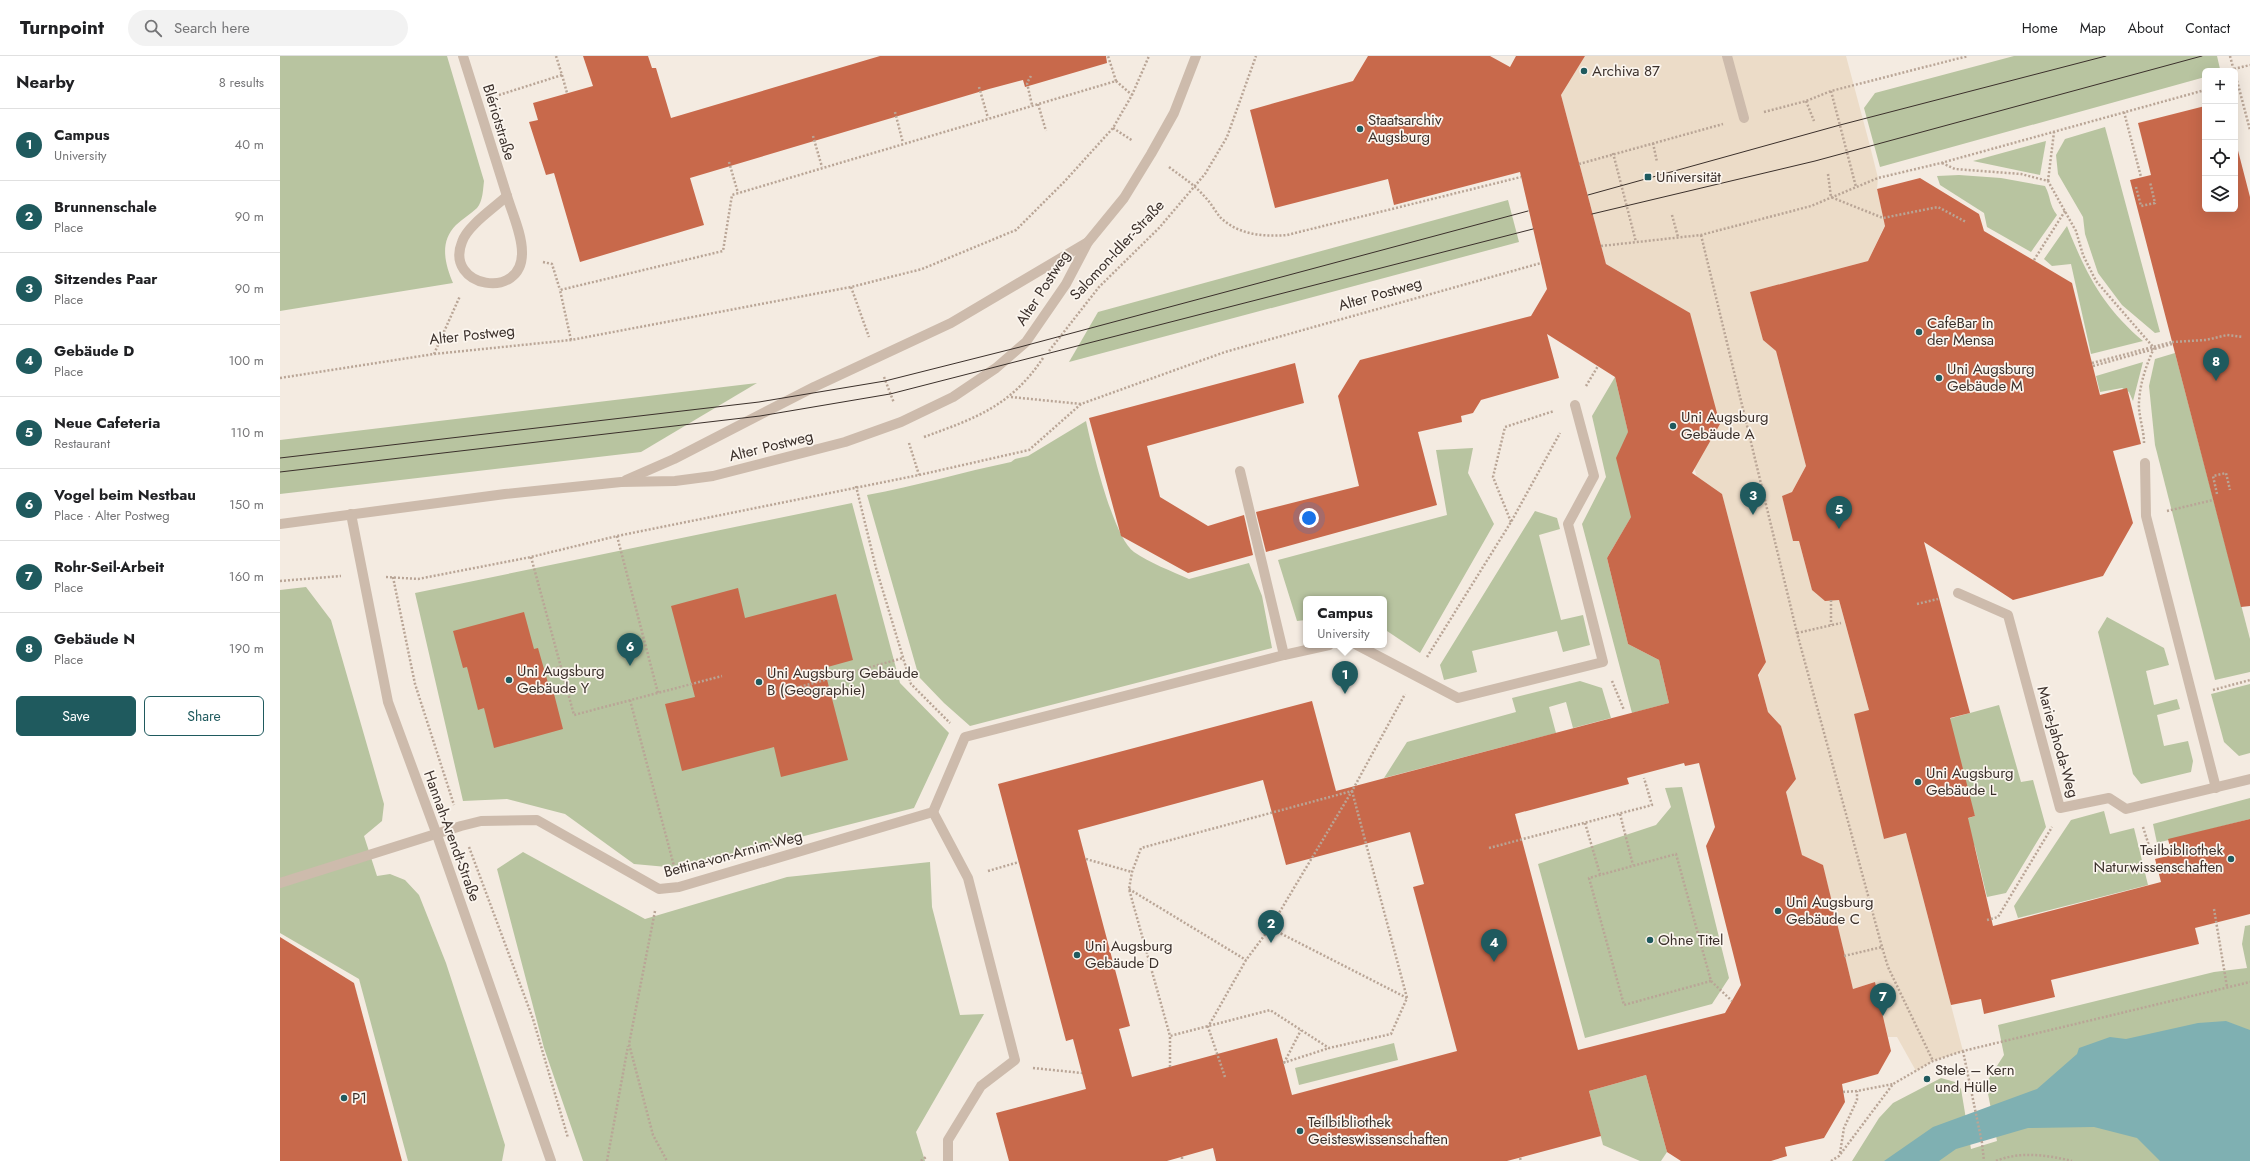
<!DOCTYPE html>
<html lang="en">
<head>
<meta charset="utf-8">
<style>
  body { margin:0; font-family:Jost,sans-serif; background:#f2f2f2; color:#202124 }
  .controls { position:absolute; right:12px; top:12px; display:grid; overflow:hidden; border-radius:6px; box-shadow:0 4px 16px #0002 }
  .controls button { width:36px; height:36px; display:grid; place-items:center; padding:0; border:0; border-bottom:1px solid #e0e0e0; background:#fff; color:#202124; font:20px sans-serif }
  .you { position:absolute; left:1029px; top:462px; width:14px; height:14px; margin:-10px; border:3px solid #fff; border-radius:50%; background:#1a73e8; box-shadow:0 0 0 6px #1a73e833 }
  .badge { display:grid; place-items:center; width:26px; height:26px; border-radius:50%; background:#1f5a5e; color:#fff; font-size:13px; font-weight:700 }
  .pin { position:absolute; translate:-50% -33px; filter:drop-shadow(0 1px 2px #0008) }
  .pin::after { content:''; position:absolute; top:21px; width:14px; height:12px; background:inherit; clip-path:polygon(0 0,100% 0,50% 100%) }
  .popup { position:absolute; left:1023px; top:540px; width:84px; height:52px; box-sizing:border-box; display:grid; place-content:center; border-radius:6px; background:#fff; filter:drop-shadow(0 1px 3px #0005); font-size:13px; white-space:nowrap; color:#757577 }
  .popup b { font-size:15px; color:#202124 }
  .popup::after { content:''; position:absolute; left:50%; top:100%; margin-left:-8px; border:8px solid transparent; border-top-color:#fff }
  .list { margin:0; padding:0; list-style:none }
  h2 { display:flex; justify-content:space-between; align-items:center; height:52px; margin:0; padding:0 16px; font-size:17px }
  h2 small { font-size:13px; font-weight:400; color:#757577 }
  .list li { display:grid; grid-template-columns:26px 1fr auto; gap:12px; align-items:center; box-sizing:border-box; height:72px; padding:0 16px; border-top:1px solid #e0e0e0 }
  .list b { display:block; font-size:15px; white-space:nowrap }
  .list p { margin:0; font-size:13px; white-space:nowrap; color:#757577 }
  .list em { font-size:13px; font-style:normal; color:#757577 }
  .actions { display:flex; gap:8px; padding:12px 16px }
  .actions a { flex:1; padding:9px 0; border:1px solid #1f5a5e; border-radius:6px; text-align:center; font-size:14px; color:#1f5a5e }
  .actions .main { background:#1f5a5e; color:#fff }
  .icon { flex:none; width:22px; height:22px; fill:none; stroke:currentColor; stroke-width:2; stroke-linecap:round; stroke-linejoin:round }
  .map { position:relative; flex:none; width:1970px; height:1105px; overflow:hidden }
  header { display:flex; align-items:center; gap:24px; box-sizing:border-box; height:56px; padding:0 20px; background:#fff; border-bottom:1px solid #e0e0e0 }
  header strong { font-size:19px }
  nav { display:flex; gap:22px; margin-inline-start:auto; font-size:14px }
  .search { width:280px; height:36px; background:#f2f2f2; display:flex; align-items:center; gap:10px; box-sizing:border-box; padding:0 14px; border-radius:22px; color:#757577; font-size:15px }
  main { display:flex }
  aside { flex:1; background:#fff }
  .map>svg:first-child { display:block }
  .green { fill:#b8c4a0 }
  .plaza { fill:#ecdcc8 }
  .water { fill:#7fb0b2 }
  .building { fill:#c8694b; fill-rule:evenodd }
  .lines { fill:none; stroke-linecap:round; stroke-linejoin:round }
  .path { stroke:#b9a596; stroke-width:2.5; stroke-dasharray:2 2; stroke-linecap:butt }
  .service { stroke:#cdbbac; stroke-width:10 }
  .pedestrian { stroke:#cdbbac; stroke-width:10 }
  .minor { stroke:#cdbbac; stroke-width:10 }
  .tram { stroke:#3b302b; stroke-width:1 }
  .path-bridge { stroke:#b9a596; stroke-width:2.5; stroke-dasharray:2 2; stroke-linecap:butt }
  .poi-dot { fill:#1f5a5e; stroke:#fbf5ee; stroke-width:1.5 }
  .labels { text-anchor:middle; stroke-width:3.5; stroke-linejoin:round; paint-order:stroke }
  .poi-label { font-size:15px; fill:#3b302b; stroke:#fbf5ee; text-anchor:start }
  .street-label { font-size:15px; fill:#3b302b; stroke:#fbf5ee }
</style>
</head>
<body>
<header>
<strong>Turnpoint</strong>
<div class="search"><svg class="icon" aria-label="search" viewBox="0 0 24 24"><circle cx="10" cy="10" r="6"/><path d="M15 15l6 6"/></svg>Search here</div>
<nav><a>Home</a><a>Map</a><a>About</a><a>Contact</a></nav>
</header>
<main>
<aside>
<h2>Nearby<small>8 results</small></h2>
<ul class="list">
<li><span class="badge">1</span><div><b>Campus</b><p>University</p></div><em>40 m</em></li>
<li><span class="badge">2</span><div><b>Brunnenschale</b><p>Place</p></div><em>90 m</em></li>
<li><span class="badge">3</span><div><b>Sitzendes Paar</b><p>Place</p></div><em>90 m</em></li>
<li><span class="badge">4</span><div><b>Gebäude D</b><p>Place</p></div><em>100 m</em></li>
<li><span class="badge">5</span><div><b>Neue Cafeteria</b><p>Restaurant</p></div><em>110 m</em></li>
<li><span class="badge">6</span><div><b>Vogel beim Nestbau</b><p>Place · Alter Postweg</p></div><em>150 m</em></li>
<li><span class="badge">7</span><div><b>Rohr-Seil-Arbeit</b><p>Place</p></div><em>160 m</em></li>
<li><span class="badge">8</span><div><b>Gebäude N</b><p>Place</p></div><em>190 m</em></li>
</ul>
<div class="actions"><a class="main">Save</a><a>Share</a></div>
</aside>
<div class="map">
<svg width="1970" height="1105" viewBox="0 0 1970 1105">
  <rect width="100%" height="100%" fill="#f4ebe1"/>
  <g class="green">
    <path d="M0,0H167L204,125C203,133 203,145 197,152C191,158 182,163 176,169C159,186 165,208 173,227L0,255Z"/>
    <polygon points="1734,0 1937,0 1940,13 1925,15 1925,21 1600,111 1584,52 1595,37"/>
    <polygon points="1825,71 1880,276 1875,277 1842,249 1818,217 1805,178 1803,161 1778,118 1776,99 1785,83"/>
    <polygon points="1766,85 1760,119 1693,105"/>
    <path d="M1679,119L1721,122L1765,130C1771,141 1769,149 1777,159L1751,196L1707,171L1704,157L1660,129L1657,120Z"/>
    <polygon points="1228,144 1239,186 789,306 818,256"/>
    <path d="M1787,170C1806,218 1823,251 1863,285L1811,298L1791,208L1772,210L1764,203Z"/>
    <polygon points="1895,297 1970,583 1970,616 1935,624 1875,389 1869,330 1875,303"/>
    <polygon points="1863,306 1853,345 1849,336 1842,332 1820,336 1816,320"/>
    <polygon points="1335,321 1350,384 1360,446 1327,502 1348,588 1379,604 1389,647 1352,657 1302,468 1326,421 1312,360"/>
    <polygon points="477,327 361,396 0,438 0,384"/>
    <path d="M806,365C812,392 833,481 854,496C870,507 891,515 909,523L969,507L982,540L992,592L690,670L664,647L639,621L587,439C636,430 683,416 731,406L735,403L748,400Z"/>
    <polygon points="1193,392 1188,417 1214,468 1140,597 1104,573 1104,543 1026,543 1026,564 1017,565 998,504 1167,459 1156,394"/>
    <polygon points="572,447 620,627 669,677 634,752 398,812 354,808 285,758 227,743 183,745 135,537"/>
    <polygon points="1255,455 1277,462 1280,473 1259,479 1281,564 1303,559 1310,589 1283,596 1277,575 1192,595 1197,616 1164,624 1160,609"/>
    <polygon points="26,531 51,564 104,748 102,765 84,780 97,820 110,818 125,824 139,839 166,907 225,1089 222,1105 128,1105 79,923 0,877 0,534"/>
    <polygon points="1827,561 1884,592 1889,609 1866,615 1874,649 1897,643 1900,653 1877,659 1884,690 1908,685 1913,705 1911,716 1861,728 1853,718 1818,576"/>
    <polygon points="1300,625 1322,632 1331,662 1293,672 1286,646 1269,651 1276,677 1104,722 1127,686 1236,656 1232,642"/>
    <polygon points="1970,628 1970,697 1959,700 1944,686 1931,638"/>
    <polygon points="1719,649 1741,726 1753,724 1766,771 1726,837 1707,841 1695,791 1683,764 1695,760 1661,665"/>
    <polygon points="1402,731 1449,922 1432,948 1305,982 1258,808 1376,769 1391,751 1385,732"/>
    <polygon points="1970,742 1970,763 1877,787 1873,768"/>
    <polygon points="1824,755 1830,778 1854,772 1868,829 1738,862 1734,850 1791,764"/>
    <polygon points="243,796 365,863 507,821 650,806 652,851 680,959 704,958 636,1076 645,1105 303,1105 264,992 217,813"/>
    <polygon points="1970,869 1970,1105 1572,1105 1599,1062 1613,1047 1661,1022 1675,1026 1681,1033 1691,1093 1717,1085 1706,1027 1724,999 1718,969 1934,916 1967,912 1962,888 1965,870"/>
    <polygon points="1114,987 1118,1004 1019,1029 1015,1012"/>
    <polygon points="1366,1019 1387,1096 1381,1105 1360,1105 1323,1089 1309,1035"/>
  </g>
  <polygon class="plaza" points="1305,0 1566,0 1590,90 1598,122 1597,133 1605,169 1588,205 1470,236 1483,284 1496,295 1526,410 1512,436 1502,440 1513,485 1519,485 1532,534 1559,544 1589,654 1604,783 1626,777 1683,995 1653,1005 1636,1015 1617,981 1608,981 1595,926 1573,933 1543,810 1522,799 1506,736 1516,723 1501,670 1488,656 1480,627 1479,619 1486,605 1442,439 1418,426 1369,233 1326,208 1281,39"/>
  <polygon class="water" points="1946,965 1970,974 1970,1105 1880,1105 1857,1082 1814,1071 1748,1072 1676,1093 1659,1105 1604,1105 1653,1071 1757,1033 1797,998 1799,992 1830,981 1846,983 1918,967"/>
  <g class="building">
    <polygon points="303,0 368,0 372,12 376,12 391,62 600,0 826,0 827,7 745,31 743,24 709,33 410,122 424,169 300,206 274,117 266,119 249,66 258,64 253,47 313,30"/>
    <path d="M1088,0H1210L1230,11L1236,0H1305L1281,39L1326,208L1410,257L1440,368L1412,417L1442,438L1486,606L1478,619L1488,656L1501,670L1516,723L1506,736L1522,799L1543,809L1573,933L1595,926L1611,995L1598,1018L1562,1028L1565,1046L1544,1082L1505,1091L1507,1100L1491,1105H1401L1387,1096L1366,1019L1309,1035L1321,1080L1227,1105H936L933,1092L887,1105H729L716,1057L806,1033L793,983L786,985L718,728L1032,645L1056,735L1389,647L1379,604L1348,588L1327,502L1351,461L1336,402L1348,376L1335,321L1267,278L1279,322L1201,344L1193,357L1181,360L1182,366L1138,376L1157,449L986,496L976,456L1079,430L1058,340L1080,304L1251,260L1267,233L1240,116L1114,149L1108,123L995,152L970,54L1073,25ZM1404,707L1405,710L1419,707L1435,771L1426,790L1461,929L1445,957L1298,994L1235,758L1349,728L1347,722ZM983,724L1006,809L1130,776L1144,828L1133,831L1177,995L1012,1039L997,982L852,1021L839,973L850,970L798,774Z"/>
    <polygon points="1925,50 1925,153 1955,153 1955,83 1970,141 1970,550 1961,551 1850,124 1871,119 1858,67"/>
    <polygon points="1640,122 1699,158 1704,175 1792,227 1820,339 1847,332 1861,388 1833,395 1853,467 1823,520 1733,544 1644,486 1690,657 1670,662 1695,760 1688,762 1713,870 1881,826 1875,803 1892,799 1888,783 1970,763 1970,858 1915,872 1919,888 1771,924 1775,941 1704,958 1701,943 1671,949 1626,777 1604,783 1574,658 1589,654 1559,544 1545,545 1532,534 1519,485 1513,485 1502,440 1512,436 1526,410 1496,295 1483,284 1470,236 1588,205 1605,170 1597,133"/>
    <polygon points="1015,307 1024,347 867,390 880,441 928,470 964,459 973,499 908,517 841,480 809,362"/>
    <polygon points="458,532 465,562 556,538 573,604 544,612 568,704 501,721 494,691 402,715 385,648 415,641 391,550"/>
    <polygon points="244,556 254,593 258,592 270,634 273,634 283,673 214,692 204,652 198,654 187,611 183,612 173,575"/>
    <polygon points="0,881 74,927 122,1105 0,1105"/>
  </g>
  <g class="lines">
    <g class="path">
      <polyline points="1950,0 1954,15"/>
      <polyline points="1954,13 1970,9"/>
      <polyline points="1955,17 1970,74"/>
      <polyline points="282,19 287,37"/>
      <polyline points="751,20 747,27 752,49"/>
      <polyline points="836,25 852,39"/>
      <polyline points="699,31 708,62"/>
      <polyline points="1551,35 1576,131"/>
      <polyline points="219,39 282,19 276,0"/>
      <polyline points="1526,45 1534,65"/>
      <polyline points="758,48 766,75"/>
      <polyline points="615,56 623,87"/>
      <polyline points="1484,56 1526,45 1551,35 1688,0"/>
      <polyline points="1844,56 1861,121"/>
      <polyline points="833,72 853,85"/>
      <polyline points="533,80 542,111"/>
      <polyline points="1373,87 1377,106"/>
      <polyline points="1333,97 1356,186"/>
      <polyline points="449,106 458,137"/>
      <polyline points="1662,107 1675,113 1741,118 1768,125 1796,175 1803,199 1816,225 1874,292"/>
      <polyline points="1299,108 1443,68"/>
      <path d="M889,111C902,121 915,129 925,141C931,147 935,155 940,161C958,179 984,181 1007,179L1241,121"/>
      <polyline points="1548,118 1551,141 1603,162 1658,151 1686,166"/>
      <polyline points="1768,125 1774,76"/>
      <polyline points="1856,131 1861,150 1875,147 1870,126"/>
      <polyline points="1392,159 1398,181"/>
      <polyline points="1421,179 1517,577 1602,891 1608,911 1653,1005"/>
      <polyline points="1321,190 1421,179 1531,150 1598,122 1661,107 1925,34"/>
      <polyline points="1754,204 1785,155"/>
      <polyline points="263,206 272,208 280,234"/>
      <polyline points="571,231 589,281"/>
      <polyline points="291,284 280,234 443,195 452,139 836,25 828,0"/>
      <polyline points="1892,286 1926,284 1947,279 1963,281"/>
      <polyline points="769,295 819,231 879,172 925,118 947,81 976,0"/>
      <polyline points="154,298 180,240"/>
      <polyline points="1813,310 1892,288"/>
      <polyline points="604,321 614,347"/>
      <polyline points="0,322 154,298 291,284 571,231 642,213 736,174 785,125 833,72 852,39 869,0"/>
      <polyline points="1306,330 1318,310"/>
      <polyline points="731,341 801,348"/>
      <path d="M644,381C696,362 731,350 763,302"/>
      <polyline points="629,387 639,419"/>
      <path d="M1864,387C1864,374 1858,358 1859,346C1860,327 1866,310 1874,292"/>
      <polyline points="576,430 596,512 631,628 670,667"/>
      <polyline points="1937,438 1933,420 1946,417 1950,434"/>
      <polyline points="1887,455 1933,444"/>
      <polyline points="1231,466 1213,421 1225,371 1274,355"/>
      <polyline points="337,480 378,637"/>
      <polyline points="251,501 294,659 442,620"/>
      <polyline points="106,521 138,523 251,501 337,480 639,419 749,394 801,348 945,296 1261,207"/>
      <polyline points="113,521 135,628 174,749"/>
      <polyline points="0,525 61,520"/>
      <polyline points="1551,544 1551,569"/>
      <polyline points="1637,548 1658,543"/>
      <polyline points="1517,577 1561,567"/>
      <polyline points="1147,601 1231,466 1280,377"/>
      <polyline points="265,615 280,611"/>
      <polyline points="1332,625 1344,654"/>
      <polyline points="516,632 623,602"/>
      <polyline points="1933,634 1970,624"/>
      <polyline points="350,644 394,810"/>
      <polygon points="1072,735 1127,942 1111,978 1049,992 990,954 890,980 849,833 852,816 861,792"/>
      <polyline points="1340,758 1353,809"/>
      <polyline points="1305,767 1320,818"/>
      <polyline points="1863,771 1871,796 1888,792 1888,800"/>
      <polyline points="189,791 253,963 288,1082"/>
      <polyline points="1209,792 1372,749 1364,722"/>
      <polyline points="806,803 852,816"/>
      <polyline points="708,815 739,806"/>
      <polyline points="849,833 966,904"/>
      <polyline points="1934,853 1947,931"/>
      <polyline points="375,855 349,988 373,1079 387,1105"/>
      <polyline points="1707,864 1718,861 1772,771"/>
      <polyline points="990,872 1127,942"/>
      <polyline points="1564,900 1602,891"/>
      <polyline points="1431,925 1344,949 1309,822 1396,798 1431,925 1452,945"/>
      <polyline points="1683,995 1702,1087 1704,1105"/>
      <polyline points="1003,1007 1049,992"/>
      <polyline points="1004,1007 1021,974"/>
      <polyline points="890,1011 890,980"/>
      <polyline points="753,1012 802,1017"/>
      <polyline points="945,1021 928,971 966,904 990,872 1072,735 1125,638"/>
      <polyline points="1563,1036 1577,1035 1613,1028"/>
      <polyline points="1560,1097 1564,1072 1577,1044 1577,1035"/>
      <polyline points="902,1101 902,1105"/>
      <polyline points="1240,1102 1241,1105"/>
      <polyline points="327,1105 348,990"/>
      <polyline points="641,1105 646,1101"/>
      <polyline points="1551,1105 1559,1100 1613,1028 1653,1005 1683,995 1970,926"/>
      <path d="M1716,1105C1740,1095 1767,1099 1792,1105"/>
    </g>
    <g class="service">
      <polyline points="1865,407 1866,460 1936,732"/>
      <polyline points="960,415 1004,599"/>
      <polyline points="1678,537 1728,559 1780,752 1829,742 1846,753 1970,723"/>
      <polyline points="1077,589 1178,642 1323,606 1288,468 1314,420 1295,349"/>
      <polyline points="653,756 685,681 1004,599 1049,589"/>
      <polyline points="653,756 688,822 735,1004 701,1030 668,1084 668,1105"/>
      <polyline points="0,827 181,770 201,765 257,764 379,833 399,831 653,756"/>
    </g>
    <polyline class="pedestrian" points="1447,0 1464,62"/>
    <g class="minor">
      <polyline points="183,0 227,140"/>
      <path d="M227,140C232,157 242,178 242,196C243,246 164,231 182,186C187,170 214,152 227,140Z"/>
      <polyline points="346,424 394,403 534,331 671,267 808,186"/>
      <polyline points="71,458 108,646 157,779 271,1105"/>
      <polyline points="0,468 225,438 341,426 395,425 433,420 565,386 621,366 673,341 716,312 746,286 786,228 808,186 844,142 871,98 894,57 916,0"/>
    </g>
    <g class="tram">
      <polyline points="1308,139 1560,69 1826,0"/>
      <polyline points="1312,158 1535,105 1922,0"/>
      <polyline points="0,402 479,346 605,325 740,291 1248,155"/>
      <polyline points="0,416 480,360 610,338 1253,173"/>
    </g>
    <polyline class="path-bridge" points="1812,307 1892,286"/>
  </g>
  <g class="poi-dot">
    <circle cx="1304" cy="15" r="4"/>
    <circle cx="1080" cy="73" r="4"/>
    <rect x="1364" y="117" width="8" height="8" rx="2"/>
    <circle cx="1639" cy="276" r="4"/>
    <circle cx="1659" cy="322" r="4"/>
    <circle cx="1393" cy="370" r="4"/>
    <circle cx="229" cy="624" r="4"/>
    <circle cx="479" cy="626" r="4"/>
    <circle cx="1638" cy="726" r="4"/>
    <circle cx="1951" cy="803" r="4"/>
    <circle cx="1498" cy="855" r="4"/>
    <circle cx="1370" cy="884" r="4"/>
    <circle cx="797" cy="899" r="4"/>
    <circle cx="1647" cy="1023" r="4"/>
    <circle cx="64" cy="1042" r="4"/>
    <circle cx="1020" cy="1075" r="4"/>
  </g>
  <g class="labels">
    <g class="poi-label">
      <text x="1312" y="20">Archiva 87</text>
      <text x="1088" y="69">Staatsarchiv<tspan x="1088" dy="17">Augsburg</tspan></text>
      <text x="1376" y="126">Universität</text>
      <text x="1647" y="272">CafeBar in<tspan x="1647" dy="17">der Mensa</tspan></text>
      <text x="1667" y="318">Uni Augsburg<tspan x="1667" dy="17">Gebäude M</tspan></text>
      <text x="1401" y="366">Uni Augsburg<tspan x="1401" dy="17">Gebäude A</tspan></text>
      <text x="237" y="620">Uni Augsburg<tspan x="237" dy="17">Gebäude Y</tspan></text>
      <text x="487" y="622">Uni Augsburg Gebäude<tspan x="487" dy="17">B (Geographie)</tspan></text>
      <text x="1646" y="722">Uni Augsburg<tspan x="1646" dy="17">Gebäude L</tspan></text>
      <text x="1943" y="799" text-anchor="end">Teilbibliothek<tspan x="1943" dy="17">Naturwissenschaften</tspan></text>
      <text x="1506" y="851">Uni Augsburg<tspan x="1506" dy="17">Gebäude C</tspan></text>
      <text x="1378" y="889">Ohne Titel</text>
      <text x="805" y="895">Uni Augsburg<tspan x="805" dy="17">Gebäude D</tspan></text>
      <text x="1655" y="1019">Stele – Kern<tspan x="1655" dy="17">und Hülle</tspan></text>
      <text x="72" y="1047">P1</text>
      <text x="1028" y="1071">Teilbibliothek<tspan x="1028" dy="17">Geisteswissenschaften</tspan></text>
    </g>
    <g class="street-label">
      <text transform="translate(219 66) rotate(73)" y="5">Blériotstraße</text>
      <text transform="translate(837 194) rotate(-47)" y="5">Salomon-Idler-Straße</text>
      <text transform="translate(763 232) rotate(-57)" y="5">Alter Postweg</text>
      <text transform="translate(1100 238) rotate(-16)" y="5">Alter Postweg</text>
      <text transform="translate(192 279) rotate(-6)" y="5">Alter Postweg</text>
      <text transform="translate(491 390) rotate(-14)" y="5">Alter Postweg</text>
      <text transform="translate(1778 686) rotate(74)" y="5">Marie-Jahoda-Weg</text>
      <text transform="translate(172 780) rotate(70)" y="5">Hannah-Arendt-Straße</text>
      <text transform="translate(453 798) rotate(-15)" y="5">Bettina-von-Arnim-Weg</text>
    </g>
  </g>
</svg>
<div class="controls">
<button>+</button>
<button>−</button>
<button><svg class="icon" aria-label="locate" viewBox="0 0 24 24"><circle cx="12" cy="12" r="6"/><path d="M12 2v4M12 18v4M2 12h4M18 12h4"/></svg></button>
<button><svg class="icon" aria-label="layers" viewBox="0 0 24 24"><path d="M12 4l9 5-9 5-9-5zM3 14l9 5 9-5"/></svg></button>
</div>
<div class="you"></div>
<div class="pin badge" style="left:1065px;top:638px">1</div>
<div class="popup"><b>Campus</b>University</div>
<div class="pin badge" style="left:991px;top:887px">2</div>
<div class="pin badge" style="left:1473px;top:459px">3</div>
<div class="pin badge" style="left:1214px;top:906px">4</div>
<div class="pin badge" style="left:1559px;top:473px">5</div>
<div class="pin badge" style="left:350px;top:610px">6</div>
<div class="pin badge" style="left:1603px;top:960px">7</div>
<div class="pin badge" style="left:1936px;top:325px">8</div>
</div>
</main>
</body>
</html>
